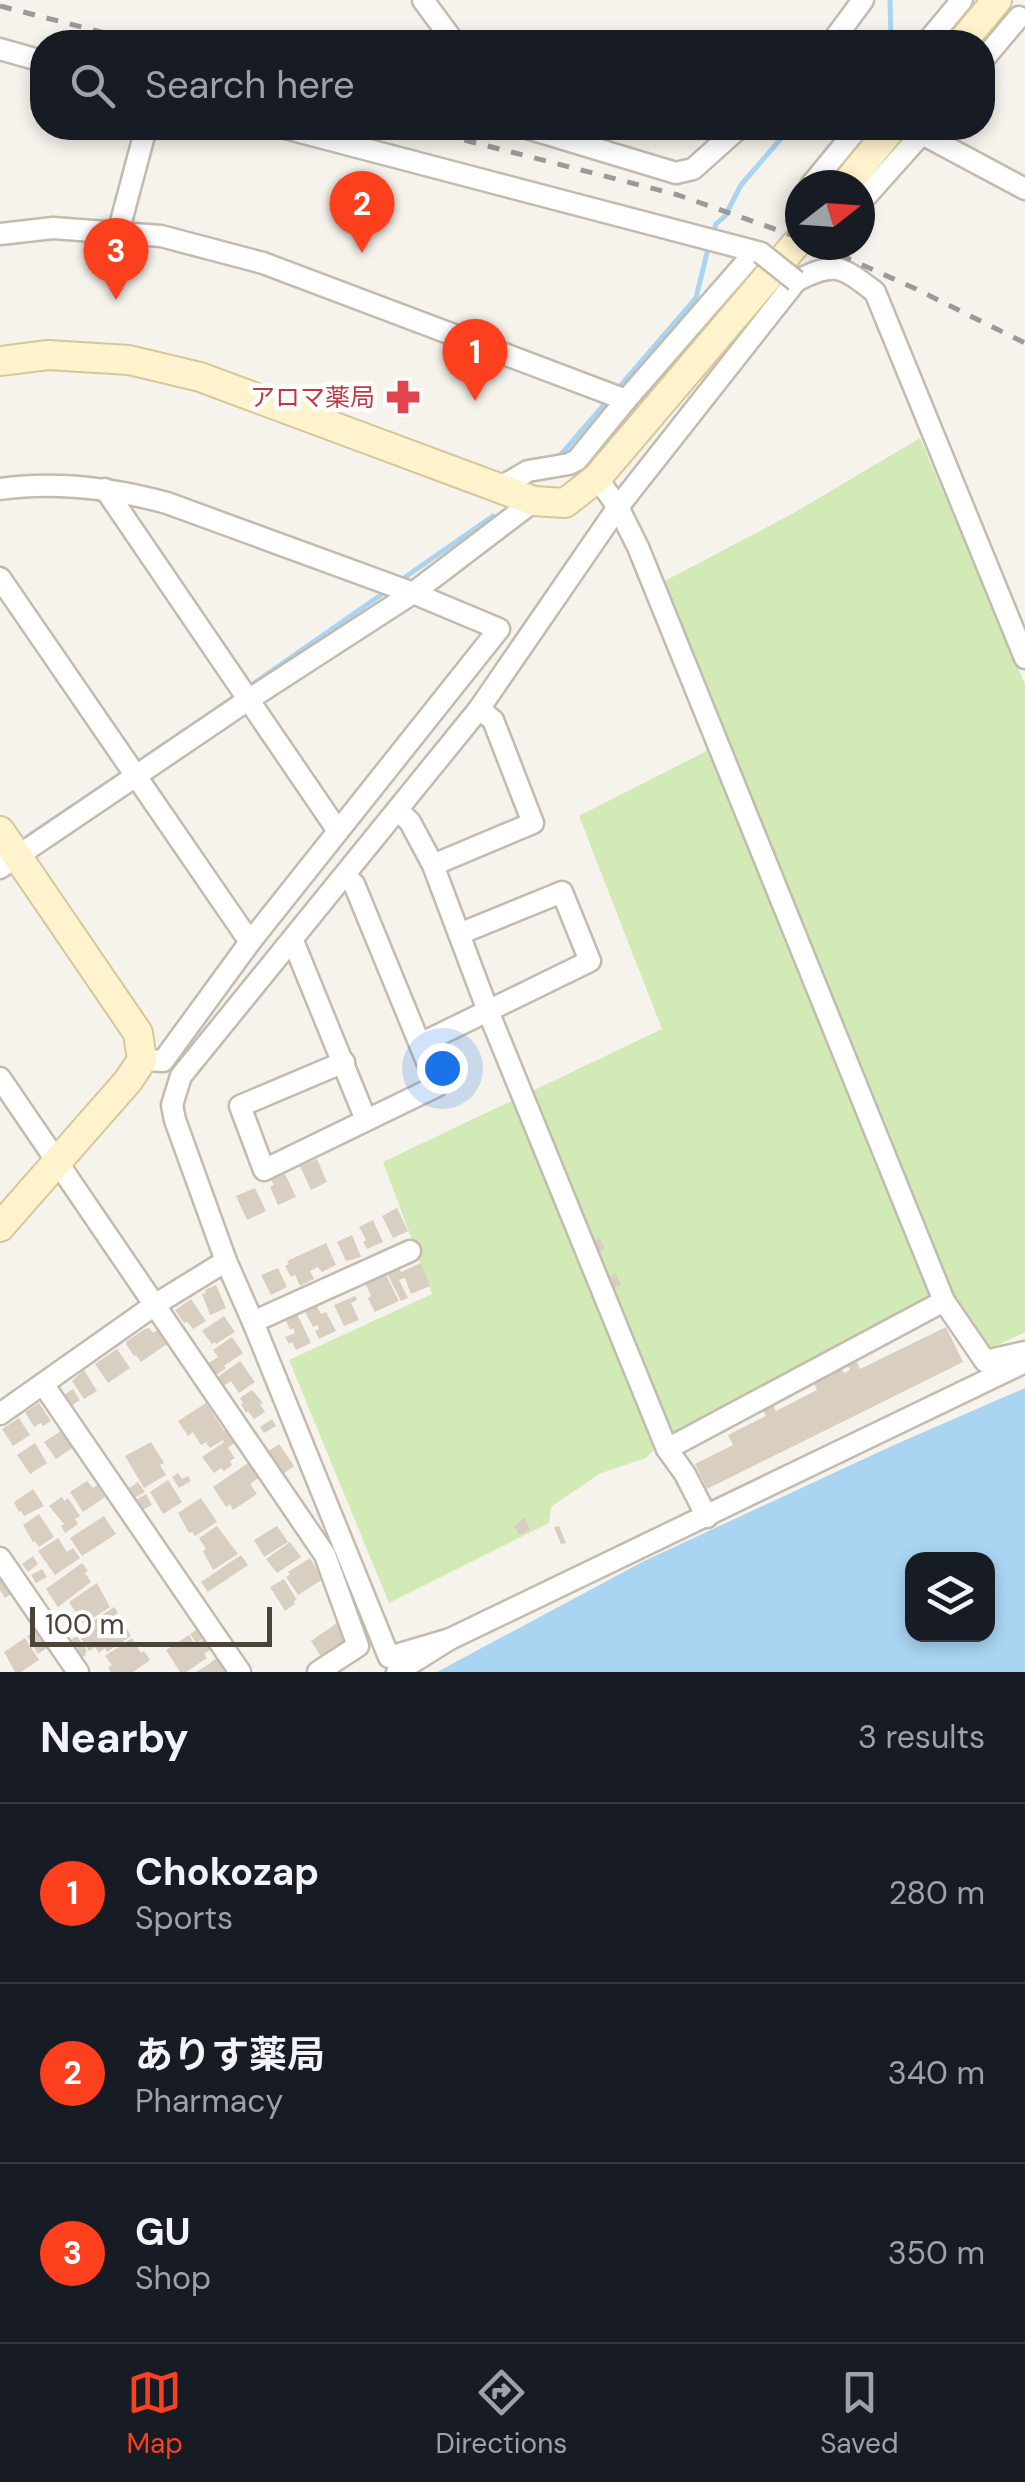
<!DOCTYPE html>
<html lang="en">
<head>
<meta charset="utf-8">
<style>
  body { margin:0; font-family:"DM Sans","Noto Sans JP",sans-serif; background:#20242c; color:#f1f3f6 }
  .controls { position:absolute; right:30px; bottom:30px; display:grid; overflow:hidden; border-radius:20px; box-shadow:0 5px 15px #0003 }
  .controls button { width:90px; height:90px; display:grid; place-items:center; padding:0; border:0; border-bottom:2px solid #363941; background:#171b24; color:#f1f3f6; font:50px sans-serif }
  .compass { position:absolute; left:785px; top:170px; width:90px; height:90px; border-radius:50%; background:#171b24; box-shadow:0 5px 15px #0003; rotate:73deg }
  .scale { position:absolute; left:30px; bottom:25px; width:242px; box-sizing:border-box; padding-left:10px; border:5px solid #4b4439; border-top:0; font-size:28px; line-height:35px; white-space:nowrap; color:#4b4439; -webkit-text-stroke:8px #fff; paint-order:stroke }
  .you { position:absolute; left:442px; top:1068px; width:35px; height:35px; margin:-25px; border:8px solid #fff; border-radius:50%; background:#1a73e8; box-shadow:0 0 0 15px #1a73e833 }
  .badge { display:grid; place-items:center; width:65px; height:65px; border-radius:50%; background:#fc3f1d; color:#fff; font-size:32px; font-weight:700 }
  .pin { position:absolute; translate:-50% -82px; filter:drop-shadow(0 2px 5px #0008) }
  .pin::after { content:''; position:absolute; top:52px; width:35px; height:30px; background:inherit; clip-path:polygon(0 0,100% 0,50% 100%) }
  .list { margin:0; padding:0; list-style:none }
  h2 { display:flex; justify-content:space-between; align-items:center; height:130px; margin:0; padding:0 40px; font-size:42px }
  h2 small { font-size:32px; font-weight:400; color:#9ea1a6 }
  .list li { display:grid; grid-template-columns:65px 1fr auto; gap:30px; align-items:center; box-sizing:border-box; height:180px; padding:0 40px; border-top:2px solid #363941 }
  .list b { display:block; font-size:38px; white-space:nowrap }
  .list p { margin:0; font-size:32px; white-space:nowrap; color:#9ea1a6 }
  .list em { font-size:32px; font-style:normal; color:#9ea1a6 }
  .icon { flex:none; width:55px; height:55px; fill:none; stroke:currentColor; stroke-width:2; stroke-linecap:round; stroke-linejoin:round }
  .map { position:relative; flex:none; width:1025px; height:1672px; overflow:hidden }
  .search { position:absolute; background:#171b24; box-shadow:0 5px 15px #0003; left:30px; right:30px; top:30px; height:110px; display:flex; align-items:center; gap:25px; box-sizing:border-box; padding:0 35px; border-radius:40px; color:#9ea1a6; font-size:38px }
  .sheet { height:670px; background:#171b24 }
  nav { display:flex; justify-content:space-around; align-items:center; box-sizing:border-box; height:140px; border-top:2px solid #363941; background:#171b24; font-size:28px; color:#9ea1a6 }
  nav a { display:grid; justify-items:center; gap:5px }
  nav .on { color:#fc3f1d }
  .map>svg:first-child { display:block }
  .green { fill:#d2eab5 }
  .water { fill:#a9d4f2; fill-rule:evenodd }
  .lines { fill:none; stroke-linecap:round; stroke-linejoin:round }
  .stream { stroke:#a9d4f2; stroke-width:5 }
  .building { fill:#d8cfc1 }
  .street-casing { stroke:#c2bbae; stroke-width:25 }
  .secondary-casing { stroke:#d6c79b; stroke-width:32 }
  .street { stroke:#fff; stroke-width:20 }
  .secondary { stroke:#fff3cd; stroke-width:28 }
  .rail { stroke:#9a9a9a; stroke-width:5; stroke-dasharray:12 12; stroke-linecap:butt }
  .street-bridge-casing { stroke:#c2bbae; stroke-width:25; stroke-linecap:butt }
  .street-bridge { stroke:#fff; stroke-width:20 }
  .labels { text-anchor:middle; stroke-width:9; stroke-linejoin:round; paint-order:stroke }
  .health-label { font-size:25px; fill:#be3a42; stroke:#fff; text-anchor:end }
</style>
</head>
<body>
<div class="map">
<svg width="1025" height="1672" viewBox="0 0 1025 1672">
  <rect width="100%" height="100%" fill="#f6f3ec"/>
  <polygon class="green" points="920,438 1025,684 1025,1332 988,1350 946,1297 667,1436 646,1458 599,1474 551,1507 549,1523 389,1603 289,1360 432,1294 383,1162 662,1029 579,816 724,742 661,583 792,514"/>
  <path class="water" d="M1025,1388V1672H437L644,1561L894,1445ZM912,1560H988V1634H912Z"/>
  <g class="lines">
    <g class="stream">
      <polyline points="885,42 891,35 890,0"/>
      <polyline points="713,233 716,224 725,216 741,185 790,128"/>
      <polyline points="616,391 696,298 709,244"/>
      <polyline points="558,458 609,399"/>
      <polyline points="401,580 493,516"/>
      <polyline points="246,689 388,590"/>
      <polyline points="134,765 237,695"/>
      <polyline points="27,837 125,771"/>
    </g>
  </g>
  <g class="building">
    <polygon points="317,1159 327,1182 311,1190 300,1166"/>
    <polygon points="285,1174 296,1197 278,1205 270,1187 274,1185 271,1180"/>
    <polygon points="255,1188 266,1211 247,1220 236,1196"/>
    <polygon points="397,1208 408,1231 393,1238 382,1216"/>
    <polygon points="373,1220 383,1242 367,1249 363,1242 366,1240 359,1227"/>
    <polygon points="352,1235 361,1257 346,1261 337,1242"/>
    <polygon points="600,1238 605,1249 597,1253 592,1242"/>
    <polygon points="326,1243 336,1265 322,1272 318,1267 310,1271 314,1279 300,1286 295,1275 291,1277 285,1266 289,1264 287,1261"/>
    <polygon points="421,1263 430,1286 411,1294 405,1278 399,1280 408,1298 401,1301 387,1273 399,1267 401,1272"/>
    <polygon points="278,1268 287,1287 271,1295 261,1275"/>
    <polygon points="384,1271 399,1301 375,1312 368,1298 371,1296 364,1281"/>
    <polygon points="616,1273 621,1285 611,1290 606,1278"/>
    <polygon points="216,1285 226,1308 210,1315 202,1294 206,1293 205,1290"/>
    <polygon points="355,1296 357,1300 351,1303 359,1320 344,1326 334,1305"/>
    <polygon points="191,1299 206,1321 193,1329 187,1322 184,1323 175,1310"/>
    <polygon points="316,1304 321,1314 326,1312 336,1331 319,1339 315,1331 319,1329 317,1325 313,1327 304,1310"/>
    <polygon points="297,1314 311,1343 296,1350 292,1342 289,1344 285,1337 295,1333 293,1328 290,1330 285,1319"/>
    <polygon points="224,1316 235,1332 216,1344 215,1342 212,1344 202,1331"/>
    <polygon points="162,1327 171,1341 141,1362 136,1355 134,1356 126,1344 127,1341 145,1329 149,1328 153,1333"/>
    <polygon points="946,1327 963,1362 707,1489 695,1464 733,1445 728,1435 766,1416 762,1408 772,1403 776,1411 817,1390 813,1381 841,1367 844,1373 850,1370 848,1366 857,1362 860,1369"/>
    <polygon points="232,1337 243,1353 224,1366 226,1368 215,1376 207,1364 218,1357 213,1350"/>
    <polygon points="117,1349 130,1368 108,1383 95,1364"/>
    <polygon points="240,1361 255,1382 239,1393 231,1381 222,1387 216,1378"/>
    <polygon points="84,1370 97,1391 84,1399 72,1381"/>
    <polygon points="73,1389 80,1400 71,1406 64,1395"/>
    <polygon points="252,1390 263,1403 260,1404 265,1412 254,1419 248,1411 246,1413 241,1404 243,1403 240,1398"/>
    <polygon points="39,1403 51,1421 43,1426 41,1423 34,1427 25,1412"/>
    <polygon points="206,1403 224,1431 227,1428 231,1436 234,1434 238,1440 228,1448 235,1458 230,1461 232,1465 224,1471 221,1468 214,1473 202,1457 224,1442 223,1440 210,1448 206,1443 211,1439 201,1445 193,1432 188,1436 178,1421"/>
    <polygon points="19,1418 30,1435 13,1446 2,1429"/>
    <polygon points="272,1419 276,1426 264,1433 260,1427"/>
    <polygon points="64,1429 75,1446 56,1459 44,1442"/>
    <polygon points="151,1442 164,1463 160,1465 166,1475 144,1488 125,1456"/>
    <polygon points="35,1443 47,1463 30,1474 17,1455"/>
    <polygon points="279,1444 294,1466 283,1474 267,1452"/>
    <polygon points="251,1461 261,1476 250,1484 257,1494 233,1510 230,1504 226,1507 213,1487"/>
    <polygon points="178,1473 182,1479 188,1476 191,1481 179,1488 172,1477"/>
    <polygon points="168,1480 182,1502 163,1514 150,1492"/>
    <polygon points="87,1481 93,1488 97,1485 105,1497 83,1512 70,1492"/>
    <polygon points="138,1482 145,1492 134,1498 128,1489"/>
    <polygon points="33,1489 44,1506 24,1516 21,1511 19,1512 14,1502"/>
    <polygon points="146,1494 152,1505 142,1510 136,1500"/>
    <polygon points="62,1497 64,1501 68,1498 80,1516 75,1519 78,1524 65,1533 61,1526 64,1524 49,1506"/>
    <polygon points="201,1498 217,1522 195,1536 192,1532 189,1533 178,1513"/>
    <polygon points="39,1514 54,1537 39,1547 35,1541 33,1542 23,1525"/>
    <polygon points="104,1516 116,1534 82,1556 70,1538"/>
    <polygon points="525,1518 530,1530 519,1535 514,1526"/>
    <polygon points="217,1526 238,1554 213,1570 203,1551 206,1549 199,1538"/>
    <polygon points="277,1526 288,1542 264,1557 254,1540"/>
    <polygon points="559,1526 566,1543 561,1544 554,1527"/>
    <polygon points="58,1538 67,1552 73,1548 80,1558 55,1575 38,1551"/>
    <polygon points="290,1542 301,1557 277,1573 266,1559"/>
    <polygon points="241,1555 248,1565 208,1592 201,1582"/>
    <polygon points="33,1556 38,1564 28,1572 22,1564"/>
    <polygon points="310,1558 323,1579 298,1595 286,1577 290,1574 288,1572"/>
    <polygon points="82,1563 88,1571 85,1573 91,1582 58,1607 46,1589"/>
    <polygon points="42,1569 47,1577 36,1583 31,1575"/>
    <polygon points="5,1578 14,1592 5,1598 0,1590 0,1581"/>
    <polygon points="284,1579 297,1600 294,1601 295,1604 285,1611 270,1587"/>
    <polygon points="97,1583 110,1607 84,1624 69,1602"/>
    <polygon points="114,1607 118,1613 116,1614 120,1620 122,1619 131,1636 107,1652 105,1648 99,1653 95,1647 89,1651 80,1637 92,1630 87,1625"/>
    <polygon points="340,1621 345,1629 342,1631 348,1641 324,1661 311,1641"/>
    <polygon points="201,1627 207,1636 196,1643 190,1634"/>
    <polygon points="39,1629 50,1646 38,1654 27,1636"/>
    <polygon points="189,1635 195,1645 208,1637 214,1647 204,1654 207,1658 186,1672 180,1672 166,1650"/>
    <polygon points="77,1636 87,1651 85,1653 86,1655 79,1659 67,1642"/>
    <polygon points="25,1638 39,1660 21,1672 15,1672 4,1652"/>
    <polygon points="132,1638 141,1653 144,1651 150,1660 133,1672 111,1672 108,1668 112,1665 105,1656"/>
    <polygon points="219,1656 229,1672 196,1672 209,1664"/>
  </g>
  <g class="lines">
    <g class="street-casing">
      <g id="street">
        <polyline points="423,0 454,42"/>
        <polyline points="832,42 863,0"/>
        <polyline points="927,42 962,0"/>
        <polyline points="0,49 42,61"/>
        <polyline points="982,61 1019,17"/>
        <polyline points="285,128 761,253"/>
        <polyline points="527,128 676,173 693,169 739,128"/>
        <polyline points="922,134 1025,189"/>
        <polyline points="811,185 858,128"/>
        <polyline points="860,203 927,128"/>
        <polyline points="118,233 146,128"/>
        <polyline points="0,234 53,228 161,236 263,263 626,400"/>
        <polyline points="597,478 618,507 638,547 944,1301 985,1361 1025,1352"/>
        <polyline points="499,488 528,471 569,464 577,460 626,400 755,252"/>
        <path d="M0,489C56,481 112,488 167,503L413,593L499,629L250,942L163,1061L142,1060"/>
        <polyline points="105,489 338,831"/>
        <polyline points="0,578 250,942"/>
        <polyline points="398,810 410,822 433,865 488,1011 667,1449 685,1474 707,1517"/>
        <polyline points="433,865 533,823 493,720 479,709"/>
        <polyline points="0,868 248,700 413,593 534,501"/>
        <polyline points="344,877 354,884 437,1086 264,1170 240,1106 344,1062"/>
        <polyline points="293,941 366,1120"/>
        <polyline points="420,1044 590,961 562,892 459,934"/>
        <polyline points="0,1078 325,1555 358,1646 318,1672"/>
        <polyline points="253,1322 410,1251"/>
        <polyline points="43,1384 240,1672"/>
        <polyline points="0,1414 156,1304 226,1261"/>
        <polyline points="667,1449 944,1301"/>
        <polyline points="0,1558 78,1672"/>
        <path d="M450,1639L389,1657L253,1322L226,1261L175,1120L172,1105L181,1076L479,709L618,507L796,281C836,261 841,266 875,292L1025,658"/>
        <polyline points="397,1672 450,1639 1025,1362"/>
      </g>
    </g>
    <g class="secondary-casing">
      <g id="secondary">
        <polyline points="962,42 997,0"/>
        <polyline points="845,185 892,128"/>
        <polyline points="0,361 48,355 129,360 200,377 534,501 565,503 597,478 800,239"/>
        <polyline points="0,831 138,1033 142,1060 128,1081 0,1227"/>
      </g>
    </g>
    <use href="#street" class="street"/>
    <use href="#secondary" class="secondary"/>
    <g class="rail">
      <polyline points="0,6 140,42"/>
      <polyline points="418,128 678,195 800,238"/>
      <polyline points="818,245 916,289 1025,343"/>
    </g>
    <g class="street-bridge-casing">
      <polyline id="street-bridge" points="761,253 796,281"/>
    </g>
    <use href="#street-bridge" class="street-bridge"/>
  </g>
  <defs>
    <g id="pharmacy-bare" transform="scale(2.7)"><path d="M-2-6h4v4h4v4h-4v4h-4v-4h-4v-4h4Z" fill="#e0444e" stroke="#fff" stroke-width="2.5" paint-order="stroke"/></g>
  </defs>
  <g fill-rule="evenodd">
    <use href="#pharmacy-bare" x="403" y="397"/>
  </g>
  <g class="labels">
    <g class="health-label">
      <text x="375" y="406">アロマ薬局</text>
    </g>
  </g>
</svg>
<div class="controls">
<button><svg class="icon" aria-label="layers" viewBox="0 0 24 24"><path d="M12 4l9 5-9 5-9-5zM3 14l9 5 9-5"/></svg></button>
</div>
<svg class="compass" viewBox="-18 -18 36 36"><path d="M0-13l5 13h-10z" fill="#e53935"/><path d="M0 13l5-13h-10z" fill="#9ea1a6"/></svg>
<div class="scale">100 m</div>
<div class="you"></div>
<div class="pin badge" style="left:475px;top:401px">1</div>
<div class="pin badge" style="left:362px;top:253px">2</div>
<div class="pin badge" style="left:116px;top:300px">3</div>
<div class="search"><svg class="icon" aria-label="search" viewBox="0 0 24 24"><circle cx="10" cy="10" r="6"/><path d="M15 15l6 6"/></svg>Search here</div>
</div>
<section class="sheet">
<h2>Nearby<small>3 results</small></h2>
<ul class="list">
<li><span class="badge">1</span><div><b>Chokozap</b><p>Sports</p></div><em>280 m</em></li>
<li><span class="badge">2</span><div><b>ありす薬局</b><p>Pharmacy</p></div><em>340 m</em></li>
<li><span class="badge">3</span><div><b>GU</b><p>Shop</p></div><em>350 m</em></li>
</ul>
</section>
<nav>
<a class="on"><svg class="icon" aria-label="map" viewBox="0 0 24 24"><path d="M3 6l6-2 6 2 6-2v14l-6 2-6-2-6 2zM9 4v14M15 6v14"/></svg>Map</a>
<a><svg class="icon" aria-label="directions" viewBox="0 0 24 24"><path d="M12 3l9 9-9 9-9-9zM9 14v-3h6M13 9l2 2-2 2"/></svg>Directions</a>
<a><svg class="icon" aria-label="saved" viewBox="0 0 24 24"><path d="M7 4h10v16l-5-4-5 4z"/></svg>Saved</a>
</nav>
</body>
</html>
